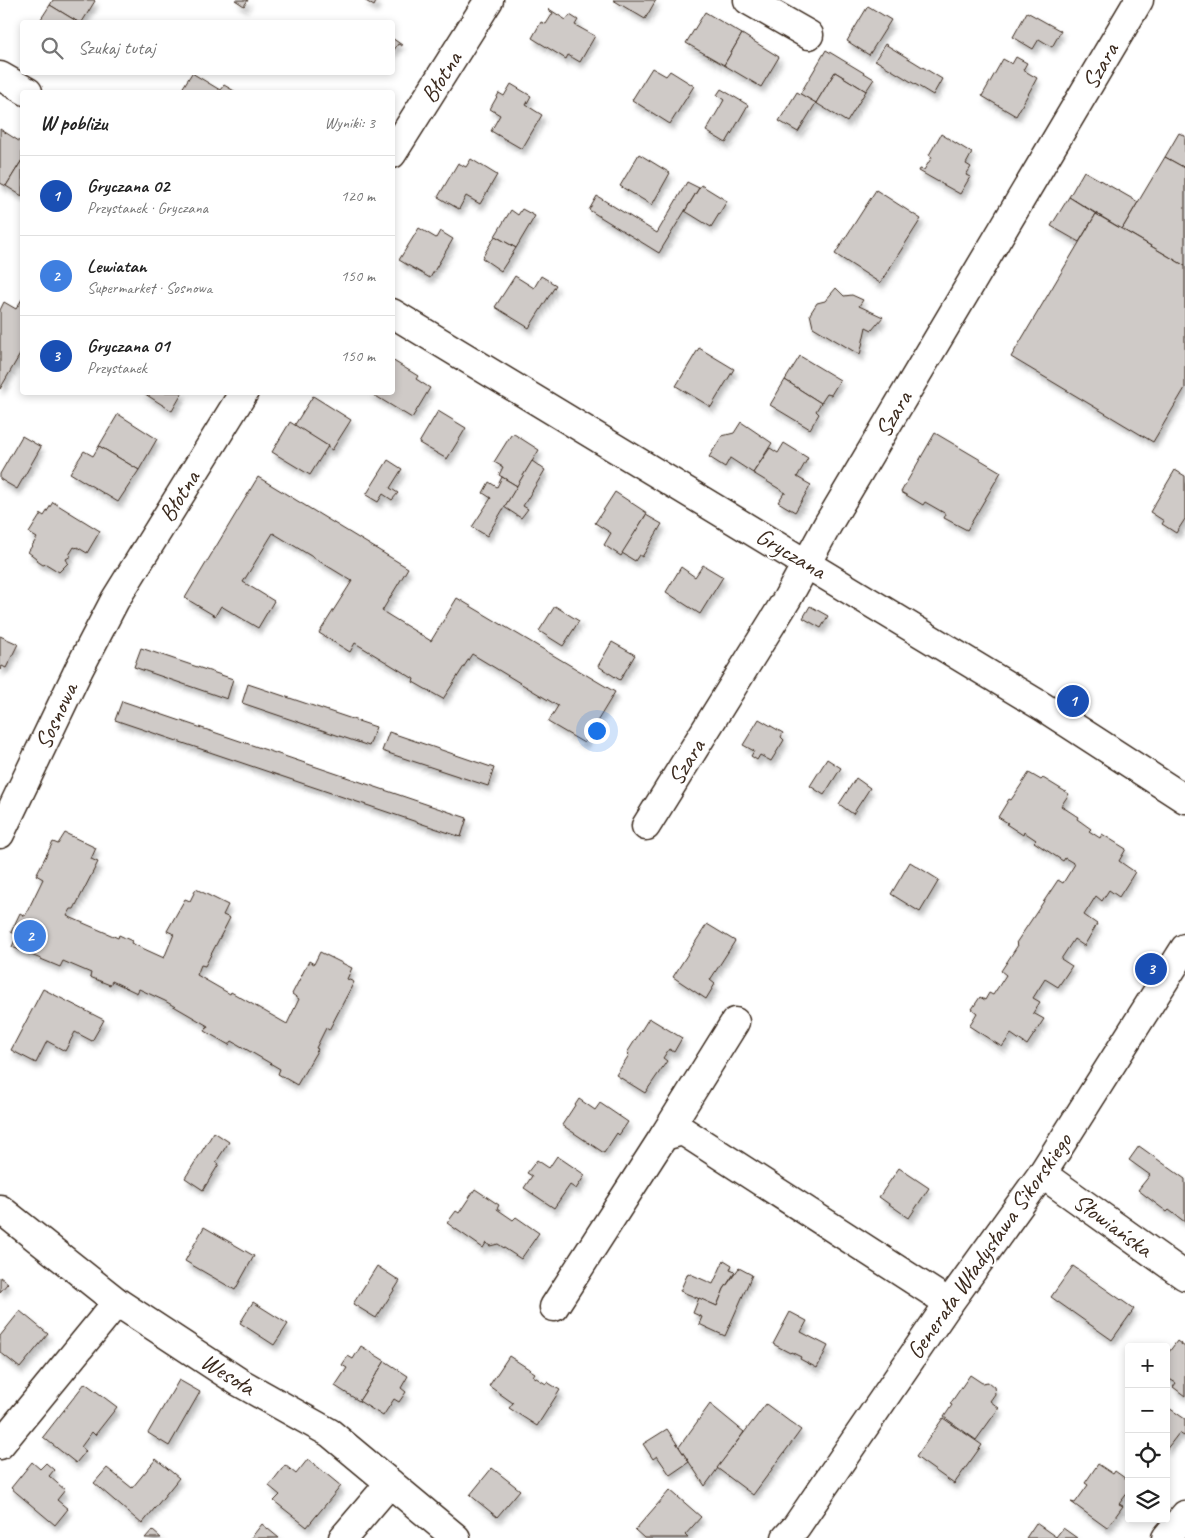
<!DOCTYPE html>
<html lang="pl">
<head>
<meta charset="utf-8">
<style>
  body { margin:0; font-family:Caveat,sans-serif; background:#f2f2f2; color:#222 }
  .controls { position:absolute; right:15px; bottom:15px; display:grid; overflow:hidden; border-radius:5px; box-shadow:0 2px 8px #0003 }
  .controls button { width:45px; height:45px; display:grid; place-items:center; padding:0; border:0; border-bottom:1px solid #e0e0e0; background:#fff; color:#222; font:25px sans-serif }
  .you { position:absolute; left:596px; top:730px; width:18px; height:18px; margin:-12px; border:4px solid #fff; border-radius:50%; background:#1a73e8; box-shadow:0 0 0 8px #1a73e833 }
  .badge { display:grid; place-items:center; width:32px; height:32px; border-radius:50%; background:#ea580c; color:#fff; font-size:16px; font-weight:700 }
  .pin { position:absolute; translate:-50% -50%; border:2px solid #fff; box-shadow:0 1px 5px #0006 }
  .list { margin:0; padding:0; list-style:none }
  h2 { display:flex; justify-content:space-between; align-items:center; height:65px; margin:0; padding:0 20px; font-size:21px }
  h2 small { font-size:16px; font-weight:400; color:#767676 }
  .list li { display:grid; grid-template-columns:32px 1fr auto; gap:15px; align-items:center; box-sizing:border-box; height:80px; padding:0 20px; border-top:1px solid #e0e0e0 }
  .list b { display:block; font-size:19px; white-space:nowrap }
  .list p { margin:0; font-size:16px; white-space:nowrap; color:#767676 }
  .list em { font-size:16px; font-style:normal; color:#767676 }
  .icon { flex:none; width:28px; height:28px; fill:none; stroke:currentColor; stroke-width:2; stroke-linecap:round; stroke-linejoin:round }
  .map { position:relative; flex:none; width:1185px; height:1538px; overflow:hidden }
  .search { position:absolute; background:#fff; box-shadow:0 2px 8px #0003; left:20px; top:20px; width:375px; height:55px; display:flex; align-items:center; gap:12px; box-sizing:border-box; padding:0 18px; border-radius:5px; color:#767676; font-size:19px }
  .panel { position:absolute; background:#fff; box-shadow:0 2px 8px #0003; left:20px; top:90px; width:375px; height:305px; border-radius:5px }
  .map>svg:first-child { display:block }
  .building { fill:#cfcac7; stroke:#3b2a1e; filter:url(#shadow) }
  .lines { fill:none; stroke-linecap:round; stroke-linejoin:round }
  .minor-casing { stroke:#3b2a1e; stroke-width:31 }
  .minor { stroke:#fff; stroke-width:28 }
  .labels { text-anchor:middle; stroke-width:4.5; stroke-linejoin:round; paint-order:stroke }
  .street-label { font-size:24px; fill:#3b2a1e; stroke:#fff }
</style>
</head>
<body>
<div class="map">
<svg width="1185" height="1538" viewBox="0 0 1185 1538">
  <defs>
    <filter id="shadow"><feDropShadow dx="3" dy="5.5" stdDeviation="2.5" flood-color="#0004"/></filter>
  </defs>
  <rect width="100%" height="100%" fill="#fff"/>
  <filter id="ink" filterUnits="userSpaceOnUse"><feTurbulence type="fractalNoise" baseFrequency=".02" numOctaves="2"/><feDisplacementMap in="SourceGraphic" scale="10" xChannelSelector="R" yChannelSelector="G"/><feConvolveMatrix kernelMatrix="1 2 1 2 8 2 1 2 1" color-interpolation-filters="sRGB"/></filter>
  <g filter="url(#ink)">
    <g class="building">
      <polygon points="53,0 94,0 95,1 82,22 78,22 50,5"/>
      <polygon points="235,0 248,0 244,6"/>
      <polygon points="364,0 377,0 374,6"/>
      <polygon points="613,0 656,0 645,19"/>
      <polygon points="50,5 78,22 39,22"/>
      <polygon points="868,6 891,20 869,55 847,41"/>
      <polygon points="549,9 566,20 570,15 578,20 575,25 595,36 580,62 568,55 566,59 532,38 541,22 546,24 553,13 548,10"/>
      <polygon points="705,12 742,34 724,65 686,43"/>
      <polygon points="1027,12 1061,31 1052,47 1039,39 1033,49 1013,37"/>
      <polygon points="742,34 779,57 761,87 724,65"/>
      <polygon points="392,38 402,45 402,46 398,44 392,53"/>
      <polygon points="885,44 942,79 933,95 875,60"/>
      <polygon points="826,50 874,79 866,91 835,72 816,103 800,94"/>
      <polygon points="1016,57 1027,63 1023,70 1037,78 1016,116 982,96 1003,59 1012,64"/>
      <polygon points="652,68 666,76 670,71 694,86 670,124 632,100"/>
      <polygon points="835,72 866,91 847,122 816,103"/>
      <polygon points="192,73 220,90 224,85 236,92 180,92"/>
      <polygon points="511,84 531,96 526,105 542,115 522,149 491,131 500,115 490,109 499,93 504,96"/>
      <polygon points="721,89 748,105 726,143 706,131 724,100 717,95"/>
      <polygon points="797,92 816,103 798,132 779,121"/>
      <polygon points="0,129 22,143 22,160 6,186 0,183"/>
      <polygon points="1179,133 1185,136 1185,168 1165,157"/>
      <polygon points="941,134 972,153 966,164 971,167 966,175 970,177 960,194 919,171 920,169 924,170 932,157 929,155"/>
      <polygon points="639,154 670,173 652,205 620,186"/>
      <polygon points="1165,157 1185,168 1185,266 1122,229"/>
      <polygon points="471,159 497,175 480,204 466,196 459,209 438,197 458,163 466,167"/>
      <polygon points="22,160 22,196 6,186"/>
      <polygon points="1084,171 1138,202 1122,229 1069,197"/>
      <polygon points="687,182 699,188 659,253 589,210 597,196 657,233"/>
      <polygon points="701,185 727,201 711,227 685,211"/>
      <polygon points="876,190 921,219 880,283 835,254"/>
      <polygon points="1069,197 1096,214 1079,242 1051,226"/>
      <polygon points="522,209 535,216 516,248 495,236 511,210 518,215"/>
      <polygon points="1096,214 1185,266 1185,388 1153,442 1011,357"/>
      <polygon points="419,228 436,238 440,231 453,239 430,278 399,260"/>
      <polygon points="495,236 516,248 501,271 482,258"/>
      <polygon points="515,276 534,288 541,276 556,285 529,328 495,307"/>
      <polygon points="836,288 844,296 852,295 863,300 859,306 883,317 872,330 866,327 860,355 813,327 810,314 817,303 825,301"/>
      <polygon points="22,299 22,351 0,389 0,310 4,302 16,309"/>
      <polygon points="699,348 734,369 711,407 676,386"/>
      <polygon points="800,356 840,380 831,395 827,394 821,403 785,380"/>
      <polygon points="392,360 418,376 416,379 430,388 412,418 369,392 392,392"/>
      <polygon points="785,380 821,403 816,411 819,414 810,429 770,405"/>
      <polygon points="142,392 183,392 172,411"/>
      <polygon points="313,396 351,420 332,450 327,447 328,446 294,426"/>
      <polygon points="438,411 466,428 447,459 419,443"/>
      <polygon points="118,414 157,439 139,470 99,446"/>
      <polygon points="290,422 328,446 310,475 272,452"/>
      <polygon points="741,422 772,443 753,473 730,458 725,467 709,457 722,436 734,433"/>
      <polygon points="935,433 1001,472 967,530 944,518 946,514 925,502 923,505 901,492"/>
      <polygon points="514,434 539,450 517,486 499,475 503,467 494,462 511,435"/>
      <polygon points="22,436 41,447 17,489 0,479 0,474"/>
      <polygon points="784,443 808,458 797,477 811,485 795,512 778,502 784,493 786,493 753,473 770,448 778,453"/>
      <polygon points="99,446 139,470 118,502 70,473 84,451 93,456"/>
      <polygon points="388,460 402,469 390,488 398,493 392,500 383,494 378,502 366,495"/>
      <polygon points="532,461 545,470 523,506 528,509 521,518 504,507"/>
      <polygon points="1175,470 1185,476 1185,519 1176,533 1162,524 1164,521 1150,512"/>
      <polygon points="258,477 408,568 382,611 431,641 457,598 615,692 584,743 548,722 558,706 472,654 443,699 413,682 414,679 355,643 350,652 319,633 352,581 273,533 243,582 274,601 258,628 221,606 215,616 185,598"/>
      <polygon points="502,477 517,486 487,536 472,527 491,498 483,493 489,482 497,487"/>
      <polygon points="615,492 647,513 621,556 604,545 611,533 595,523"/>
      <polygon points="53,502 100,531 87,553 77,547 76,548 74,547 69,555 71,556 66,559 68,563 59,572 46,564 43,565 37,561 36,558 28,552 37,538 29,533 41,514 44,516"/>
      <polygon points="646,515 662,524 642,557 639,555 635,561 622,553"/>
      <polygon points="703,565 723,577 700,614 666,592 681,567 695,577"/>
      <polygon points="555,606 579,621 563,646 539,631"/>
      <polygon points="810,606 828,616 821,628 803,618"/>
      <polygon points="0,636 18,644 6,668 2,666 0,670"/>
      <polygon points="612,642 635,655 620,680 598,666"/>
      <polygon points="141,648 233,679 227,699 134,667"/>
      <polygon points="248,684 376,727 369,746 242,703"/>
      <polygon points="122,701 467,818 461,837 115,720"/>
      <polygon points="759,719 783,733 781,737 784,740 771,761 760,755 757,760 751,756 754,751 743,745"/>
      <polygon points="389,732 494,768 488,786 382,751"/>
      <polygon points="827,759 841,768 824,795 810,786"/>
      <polygon points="1029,773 1041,780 1043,778 1069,794 1061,806 1078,817 1077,819 1091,829 1089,831 1100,838 1102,834 1126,849 1119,861 1135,872 1119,897 1109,890 1102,901 1096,896 1084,915 1097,924 1084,946 1074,939 1061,959 1072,966 1058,987 1045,979 1033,998 1040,1002 1033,1013 1044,1019 1027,1045 1011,1034 1002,1047 969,1026 977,1013 972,1009 980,997 985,1000 989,993 993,995 1006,975 1001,971 1018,945 1016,943 1058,880 1063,883 1075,864 1065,858 1063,861 1034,842 1036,840 1024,832 1023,835 1006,824 1008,823 998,817 1009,799 1011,800"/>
      <polygon points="856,778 870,788 853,814 839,804"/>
      <polygon points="65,833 96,848 91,859 98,862 74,909 71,909 67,916 118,938 119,935 132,941 131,943 164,958 174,934 167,931 185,899 190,901 196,889 228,905 223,915 230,918 205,966 201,965 197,975 230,994 231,992 287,1024 299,999 292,994 309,961 314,964 320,952 352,968 347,979 354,982 329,1030 326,1028 316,1048 318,1049 297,1085 278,1074 280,1069 232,1041 229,1045 205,1031 208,1026 165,1001 139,989 137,993 112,981 110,985 90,977 91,973 63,961 60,967 12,947 17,935 11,932 20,913 25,916 43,879 36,875 53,842 58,844"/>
      <polygon points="910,862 939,880 920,912 891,894"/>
      <polygon points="707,924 735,941 710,980 715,984 706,999 673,977"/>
      <polygon points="43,989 104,1020 92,1041 75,1032 65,1051 47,1041 36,1063 11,1050"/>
      <polygon points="649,1018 682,1038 674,1052 669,1049 663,1058 667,1061 645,1093 616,1075 629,1055 627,1053"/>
      <polygon points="579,1099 595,1110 600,1103 628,1122 619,1135 617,1133 604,1153 562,1125"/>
      <polygon points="214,1132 229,1142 216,1162 219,1164 203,1190 185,1178"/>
      <polygon points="1139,1146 1185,1179 1185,1222 1169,1210 1167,1212 1138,1190 1150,1175 1129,1160"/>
      <polygon points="557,1156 585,1175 576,1189 570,1185 554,1208 524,1188 532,1176 527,1173 537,1160 549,1168"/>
      <polygon points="899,1168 929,1188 909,1218 879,1197"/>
      <polygon points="475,1189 499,1205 497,1209 513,1220 516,1217 539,1233 521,1259 498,1244 490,1246 486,1243 483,1248 447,1223 456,1211 459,1213"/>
      <polygon points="204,1227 254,1256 235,1290 185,1261"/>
      <polygon points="724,1260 732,1265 730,1270 735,1272 724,1289 717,1306 680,1291 688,1273 713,1284"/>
      <polygon points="377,1266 400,1281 376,1318 353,1304"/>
      <polygon points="1073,1266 1134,1309 1112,1340 1051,1297"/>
      <polygon points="739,1268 752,1275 725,1336 699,1324 702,1317 693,1313 699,1298 717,1306 724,1289"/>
      <polygon points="0,1277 8,1283 0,1292"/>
      <polygon points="253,1302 288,1324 274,1345 240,1323"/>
      <polygon points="20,1311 48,1334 20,1368 0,1352 0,1336"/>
      <polygon points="790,1312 807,1321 801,1332 828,1346 817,1368 800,1359 801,1357 791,1352 790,1353 773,1344"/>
      <polygon points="1177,1341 1185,1347 1185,1396 1173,1387 1176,1383 1166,1377 1166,1351 1169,1352"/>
      <polygon points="361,1346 385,1361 359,1401 335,1386 347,1368 342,1365 348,1356 353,1359"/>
      <polygon points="509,1356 535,1373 533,1376 546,1384 547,1382 560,1390 537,1426 509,1408 513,1403 489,1386"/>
      <polygon points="385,1361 408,1376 401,1388 406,1392 399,1402 394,1399 383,1416 359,1401"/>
      <polygon points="970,1375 982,1383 988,1382 994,1387 995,1394 990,1401 999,1408 976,1440 944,1417 952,1405 950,1404"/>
      <polygon points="179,1380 200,1392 169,1446 148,1433"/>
      <polygon points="85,1383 117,1407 95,1435 92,1432 81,1447 86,1451 76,1463 43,1437"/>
      <polygon points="710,1404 744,1432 705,1486 679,1447"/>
      <polygon points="766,1404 801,1430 753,1495 717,1468"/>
      <polygon points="1166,1406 1185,1419 1185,1434 1184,1436 1179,1433 1166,1450"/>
      <polygon points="943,1418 982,1445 954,1484 916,1457"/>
      <polygon points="667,1429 689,1462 670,1475 657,1456 653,1459 643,1444"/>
      <polygon points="156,1459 179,1478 142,1524 94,1483 107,1468 132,1488"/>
      <polygon points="308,1459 341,1486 307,1527 274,1501 280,1495 269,1486 285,1465 296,1474"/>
      <polygon points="32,1462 40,1469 46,1463 54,1470 49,1476 65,1490 57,1500 68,1509 55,1525 11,1488"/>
      <polygon points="1098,1464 1113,1474 1115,1471 1129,1481 1129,1491 1119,1504 1123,1506 1107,1528 1071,1502 1075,1503 1088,1485 1085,1483"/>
      <polygon points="492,1468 520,1490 497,1517 470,1495"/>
      <polygon points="670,1490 701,1517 685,1535 688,1538 644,1538 635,1530"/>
      <polygon points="1036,1523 1056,1537 1063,1528 1077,1538 1026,1538"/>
      <polygon points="262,1524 279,1538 251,1538"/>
      <polygon points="152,1530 161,1538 145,1538"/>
    </g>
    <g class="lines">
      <g class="minor-casing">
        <g id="minor">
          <polyline points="748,0 809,35"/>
          <polyline points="0,76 28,92"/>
          <polyline points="392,154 489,0"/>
          <polyline points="392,313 1043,707 1185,799"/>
          <polyline points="646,826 787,599 828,524 1139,0"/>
          <polyline points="0,834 79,669 115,600 244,392"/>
          <polyline points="664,1136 735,1022"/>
          <polyline points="1042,1174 1185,1276"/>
          <polyline points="0,1209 117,1302 239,1382 330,1433 456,1538"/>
          <polyline points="554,1307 664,1136 683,1131 949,1303"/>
          <polyline points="0,1445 117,1302"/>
          <polyline points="343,1538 390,1483"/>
          <polyline points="786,1538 796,1527 949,1303 1042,1174 1185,948"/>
          <polyline points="1166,1538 1185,1515"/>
        </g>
      </g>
      <use href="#minor" class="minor"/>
    </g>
  </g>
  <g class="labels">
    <g class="street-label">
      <text transform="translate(1100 66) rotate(-60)" y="8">Szara</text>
      <text transform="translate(441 77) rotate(-58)" y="8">Błotna</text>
      <text transform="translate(893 414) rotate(-59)" y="8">Szara</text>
      <text transform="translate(179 496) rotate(-58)" y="8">Błotna</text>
      <text transform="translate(791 553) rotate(31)" y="8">Gryczana</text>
      <text transform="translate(56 716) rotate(-65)" y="8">Sosnowa</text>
      <text transform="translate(686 762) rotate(-58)" y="8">Szara</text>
      <text transform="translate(1113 1225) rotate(36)" y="8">Słowiańska</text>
      <text transform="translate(989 1246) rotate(-55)" y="8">Generała Władysława Sikorskiego</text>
      <text transform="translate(228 1374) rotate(32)" y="8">Wesoła</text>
    </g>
  </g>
</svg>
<div class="controls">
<button>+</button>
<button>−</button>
<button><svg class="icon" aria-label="locate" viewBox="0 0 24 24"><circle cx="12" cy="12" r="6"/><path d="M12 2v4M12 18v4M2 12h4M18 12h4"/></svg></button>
<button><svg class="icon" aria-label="layers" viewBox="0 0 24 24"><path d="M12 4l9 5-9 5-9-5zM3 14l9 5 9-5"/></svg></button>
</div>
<div class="you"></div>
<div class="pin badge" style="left:1073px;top:701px;background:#1a4fb4">1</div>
<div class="pin badge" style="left:30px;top:936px;background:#3f7fe0">2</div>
<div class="pin badge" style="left:1151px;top:969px;background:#1a4fb4">3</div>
<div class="search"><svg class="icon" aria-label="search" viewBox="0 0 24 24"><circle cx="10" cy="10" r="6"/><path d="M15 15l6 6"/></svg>Szukaj tutaj</div>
<section class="panel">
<h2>W pobliżu<small>Wyniki: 3</small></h2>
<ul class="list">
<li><span class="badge" style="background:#1a4fb4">1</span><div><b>Gryczana 02</b><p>Przystanek · Gryczana</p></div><em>120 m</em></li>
<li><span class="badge" style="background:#3f7fe0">2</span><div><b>Lewiatan</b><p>Supermarket · Sosnowa</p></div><em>150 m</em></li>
<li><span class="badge" style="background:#1a4fb4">3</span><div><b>Gryczana 01</b><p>Przystanek</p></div><em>150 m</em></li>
</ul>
</section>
</div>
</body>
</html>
